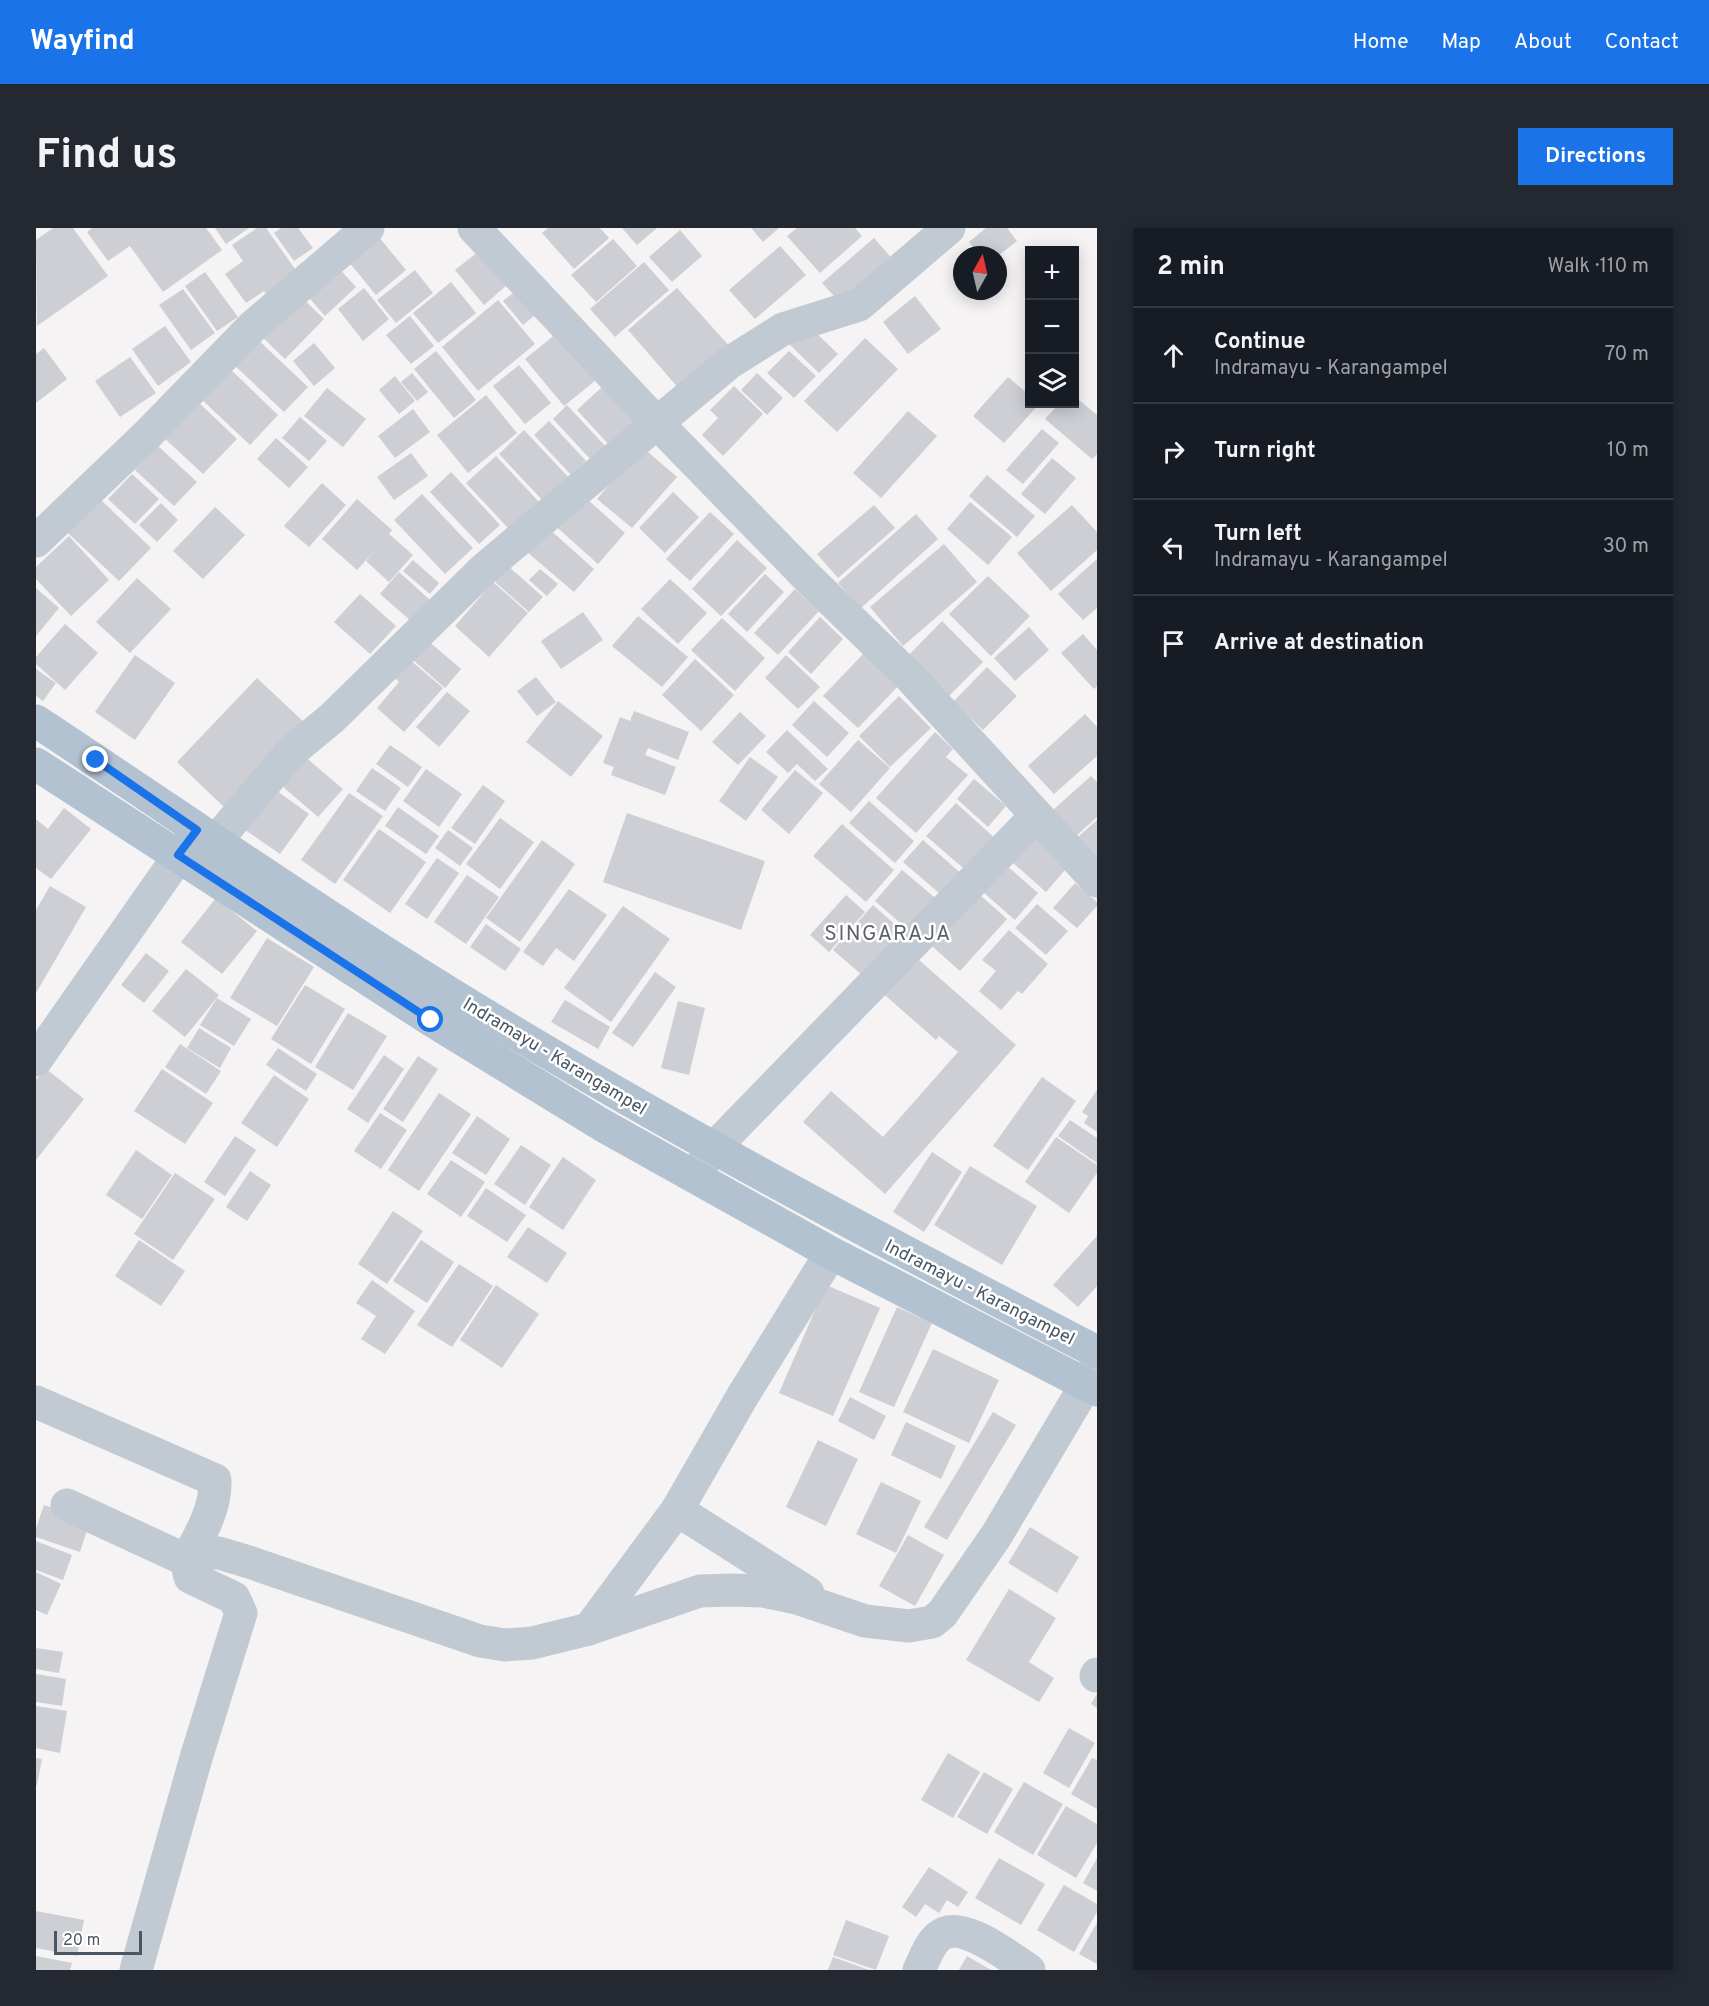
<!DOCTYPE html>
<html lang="en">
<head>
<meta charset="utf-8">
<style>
  body { margin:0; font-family:Overpass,sans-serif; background:#242831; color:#f1f3f6 }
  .controls { position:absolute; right:18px; top:18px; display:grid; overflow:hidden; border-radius:0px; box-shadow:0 3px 15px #0003 }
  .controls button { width:54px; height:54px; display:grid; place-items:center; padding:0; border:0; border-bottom:2px solid #363941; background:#171b24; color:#f1f3f6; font:30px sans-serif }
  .compass { position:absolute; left:917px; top:18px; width:54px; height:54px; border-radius:50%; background:#171b24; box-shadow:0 3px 15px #0003; rotate:8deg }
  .scale { position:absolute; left:18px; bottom:15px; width:88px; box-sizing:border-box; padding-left:6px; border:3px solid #4a5661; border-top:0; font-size:16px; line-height:21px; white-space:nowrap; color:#4a5661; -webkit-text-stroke:4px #fff; paint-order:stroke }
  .stop { position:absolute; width:18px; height:18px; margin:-14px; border:4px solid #1a73e8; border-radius:50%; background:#fff }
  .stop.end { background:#1a73e8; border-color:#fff; box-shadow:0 2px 6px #0008 }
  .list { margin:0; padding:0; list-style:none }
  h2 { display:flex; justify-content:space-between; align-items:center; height:78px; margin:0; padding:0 24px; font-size:26px }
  h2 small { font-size:20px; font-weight:400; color:#9ea1a6 }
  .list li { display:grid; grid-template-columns:39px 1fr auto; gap:18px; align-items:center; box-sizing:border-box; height:96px; padding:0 24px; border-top:2px solid #363941 }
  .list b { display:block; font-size:22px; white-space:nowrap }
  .list p { margin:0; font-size:20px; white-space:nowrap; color:#9ea1a6 }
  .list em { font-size:20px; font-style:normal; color:#9ea1a6 }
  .icon { flex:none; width:33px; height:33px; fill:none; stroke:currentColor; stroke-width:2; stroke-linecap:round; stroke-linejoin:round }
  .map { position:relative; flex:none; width:1061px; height:1742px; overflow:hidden; border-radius:0px }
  header { display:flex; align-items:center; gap:36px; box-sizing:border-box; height:84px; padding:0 30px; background:#1a73e8; color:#fff }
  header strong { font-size:28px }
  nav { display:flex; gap:33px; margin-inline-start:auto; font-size:21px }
  .intro { display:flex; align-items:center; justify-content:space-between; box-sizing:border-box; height:144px; padding:0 36px }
  h1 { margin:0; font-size:42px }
  .button { padding:15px 27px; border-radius:0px; background:#1a73e8; color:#fff; font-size:21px; font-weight:700 }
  main { display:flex; gap:36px; padding:0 36px }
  aside { flex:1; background:#171b24; border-radius:0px; box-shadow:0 3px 15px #0003 }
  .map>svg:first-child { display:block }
  .building { fill:#cdcfd5 }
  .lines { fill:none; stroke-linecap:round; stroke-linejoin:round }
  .minor { stroke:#c1cad2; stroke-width:33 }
  .major { stroke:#b3c2d1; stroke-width:33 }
  .route { stroke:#1a73e8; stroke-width:8 }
  .labels { text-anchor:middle; stroke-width:5; stroke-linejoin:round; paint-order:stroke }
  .street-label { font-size:18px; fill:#4a5661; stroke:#fff }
  .quarter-label { font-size:21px; letter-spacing:1.5px; fill:#5f6368; stroke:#fff }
</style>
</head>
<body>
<header>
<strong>Wayfind</strong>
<nav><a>Home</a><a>Map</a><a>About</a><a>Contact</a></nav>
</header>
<div class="intro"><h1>Find us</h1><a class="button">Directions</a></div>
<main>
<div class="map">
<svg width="1061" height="1742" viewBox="0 0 1061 1742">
  <rect width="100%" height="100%" fill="#f5f3f3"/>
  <g class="building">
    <polygon points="17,0 37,0 72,48 1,98 0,12"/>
    <polygon points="56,0 170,0 186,22 127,64 94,18 72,33 51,4"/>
    <polygon points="179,0 213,0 190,16"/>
    <polygon points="221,0 230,0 264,48 233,69 228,63 210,75 189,46 207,33 196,17"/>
    <polygon points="245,0 262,0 277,20 258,33 238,5"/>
    <polygon points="512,0 564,0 573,10 538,41 506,5"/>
    <polygon points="586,0 621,0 601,17"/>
    <polygon points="715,0 743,0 727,14"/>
    <polygon points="761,0 819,0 826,8 784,45 751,8"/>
    <polygon points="950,0 971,0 981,13 963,27 944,27 933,14"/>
    <polygon points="644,2 666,28 636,54 613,29"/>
    <polygon points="342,8 370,42 340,67 312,33"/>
    <polygon points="838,10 859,34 808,79 786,55"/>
    <polygon points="577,11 601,38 560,74 535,47"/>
    <polygon points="744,18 770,47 719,91 693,62"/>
    <polygon points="443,23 471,57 448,77 419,42"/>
    <polygon points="608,34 633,62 579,109 554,81"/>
    <polygon points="299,36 320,59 289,88 268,64"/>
    <polygon points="379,42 397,65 360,95 341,72"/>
    <polygon points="169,44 202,89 181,103 149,58"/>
    <polygon points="415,54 440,85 402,115 377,85"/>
    <polygon points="328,60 353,91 327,113 302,81"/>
    <polygon points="641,60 695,120 645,163 592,102"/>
    <polygon points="147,61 179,105 155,122 123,77"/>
    <polygon points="482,61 502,85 487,97 467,73"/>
    <polygon points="260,64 288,91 249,131 221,104"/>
    <polygon points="879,68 905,101 872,126 847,94"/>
    <polygon points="462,72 499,116 442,163 406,119"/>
    <polygon points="374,88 398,118 375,136 350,107"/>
    <polygon points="772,97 802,126 783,145 753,116"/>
    <polygon points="129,98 155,134 122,158 96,121"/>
    <polygon points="521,105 560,152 528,178 489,131"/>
    <polygon points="219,109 272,159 248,184 195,134"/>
    <polygon points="829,110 862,141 801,204 768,173"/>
    <polygon points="278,115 299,140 278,158 257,133"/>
    <polygon points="8,120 31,151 0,175 0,126"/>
    <polygon points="400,123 440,172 418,190 378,141"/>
    <polygon points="753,123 780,148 758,170 731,145"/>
    <polygon points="94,129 120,165 84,189 59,153"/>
    <polygon points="483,137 515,175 489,196 457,158"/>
    <polygon points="191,138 242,187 214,217 162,168"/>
    <polygon points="376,145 392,164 381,173 365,154"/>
    <polygon points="721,145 747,170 731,187 705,162"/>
    <polygon points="359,148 379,173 363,186 343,162"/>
    <polygon points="972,149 993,167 993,176 1003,176 968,215 937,188"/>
    <polygon points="698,158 727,186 687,228 666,207 682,190 674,182"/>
    <polygon points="566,159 599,195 574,218 541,182"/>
    <polygon points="291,160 330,191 307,219 268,188"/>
    <polygon points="450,167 481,205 432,245 401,207"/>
    <polygon points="1038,168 1061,187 1061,226 1056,231 1009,191 1023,176 1038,176"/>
    <polygon points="160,172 201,211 167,246 126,208"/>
    <polygon points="531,177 571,220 556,233 517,191"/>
    <polygon points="377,181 394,204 359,230 342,208"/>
    <polygon points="872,183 901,208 845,270 817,245"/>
    <polygon points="264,189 291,213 273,233 246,210"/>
    <polygon points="513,193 550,233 535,247 498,207"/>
    <polygon points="1006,201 1023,215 987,256 970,242"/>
    <polygon points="488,202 534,251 508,274 463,226"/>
    <polygon points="240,210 272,239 253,260 221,231"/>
    <polygon points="122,218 161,254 138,278 99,242"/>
    <polygon points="605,218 641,249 596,300 561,271"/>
    <polygon points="375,225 392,248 358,272 341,249"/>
    <polygon points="460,228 503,274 473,301 430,255"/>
    <polygon points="1016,230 1040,250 1009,286 985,266"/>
    <polygon points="415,244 464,297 443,316 394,264"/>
    <polygon points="96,246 123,271 99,296 72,271"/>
    <polygon points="951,247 999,288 981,309 933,268"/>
    <polygon points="286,255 310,277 273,319 248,298"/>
    <polygon points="542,263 589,305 562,336 515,294"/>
    <polygon points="637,264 663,289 629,325 603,300"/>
    <polygon points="386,266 437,320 409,346 358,292"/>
    <polygon points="64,271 115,320 83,353 32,305"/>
    <polygon points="321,271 356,302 353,306 377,327 353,354 330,333 342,319 321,342 286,311"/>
    <polygon points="934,274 976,309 952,337 911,301"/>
    <polygon points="125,275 142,292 121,314 103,297"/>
    <polygon points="838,277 859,300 802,350 781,326"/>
    <polygon points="1036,277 1061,304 1061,322 1015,363 981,325"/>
    <polygon points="179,279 209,307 167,351 137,323"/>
    <polygon points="674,284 698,306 654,353 630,331"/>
    <polygon points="880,286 902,311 825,380 802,355"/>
    <polygon points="512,300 558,341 538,364 491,324"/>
    <polygon points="33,308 73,352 35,388 0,351 0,339"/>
    <polygon points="701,312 731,340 685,388 656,361"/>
    <polygon points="908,316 941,354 867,418 834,379"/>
    <polygon points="1061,331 1061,380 1047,392 1022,366"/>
    <polygon points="377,332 403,355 394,366 367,343"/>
    <polygon points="471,337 507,369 493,384 458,353"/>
    <polygon points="504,341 522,356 511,368 493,352"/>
    <polygon points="363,344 394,372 375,393 344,366"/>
    <polygon points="729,346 748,364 711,404 692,386"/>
    <polygon points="952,348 994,388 955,428 913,386"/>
    <polygon points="101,350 135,381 94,425 60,394"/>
    <polygon points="634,351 671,385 642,416 605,381"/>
    <polygon points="457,354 492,385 453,429 419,398"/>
    <polygon points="0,360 23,380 0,408"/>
    <polygon points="759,361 783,383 742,427 718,405"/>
    <polygon points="324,366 360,398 334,426 298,394"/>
    <polygon points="547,384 567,412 525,441 505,413"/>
    <polygon points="602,388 652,429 626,459 576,418"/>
    <polygon points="784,389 807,411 775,446 752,424"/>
    <polygon points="686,390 729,430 699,463 655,422"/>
    <polygon points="906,393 947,434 912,469 871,429"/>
    <polygon points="29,396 62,425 29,462 0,436 0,429"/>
    <polygon points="993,399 1013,422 979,453 958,430"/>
    <polygon points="384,406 425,441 409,460 368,424"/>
    <polygon points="1047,406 1061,422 1061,458 1058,461 1025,425"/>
    <polygon points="831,422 866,454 822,500 787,468"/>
    <polygon points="367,426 407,460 368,504 341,480 363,454 352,444"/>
    <polygon points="99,427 139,455 99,512 59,484"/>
    <polygon points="750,427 784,459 762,481 729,450"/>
    <polygon points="659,431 698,467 665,503 626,467"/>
    <polygon points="951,439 981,468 947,502 917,474"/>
    <polygon points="0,441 20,455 7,473 0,468"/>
    <polygon points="500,449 520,474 501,488 481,463"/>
    <polygon points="221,450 271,497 190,581 141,534"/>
    <polygon points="411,464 434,483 403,519 380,499"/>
    <polygon points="863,468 895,500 854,539 823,508"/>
    <polygon points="522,473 567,508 535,549 490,514"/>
    <polygon points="778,473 813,505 791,529 756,497"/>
    <polygon points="598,483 653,504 642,532 612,520 609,527 640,539 629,567 575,547 578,539 567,535 584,489 594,493"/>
    <polygon points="704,484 730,508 702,537 676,514"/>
    <polygon points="1049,486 1061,499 1061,528 1018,566 992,538"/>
    <polygon points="751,502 792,541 779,553 761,536 752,545 730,524"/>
    <polygon points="899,504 917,521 910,529 932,547 880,605 840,570"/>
    <polygon points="822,512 854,540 815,584 783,556"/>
    <polygon points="354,517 386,539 372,559 340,536"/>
    <polygon points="261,522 307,561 282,589 237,550"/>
    <polygon points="714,529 742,549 710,593 683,573"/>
    <polygon points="336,540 365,560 349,583 320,563"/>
    <polygon points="390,541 426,566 403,599 367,573"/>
    <polygon points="759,542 787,565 753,606 725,582"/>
    <polygon points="1055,548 1061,554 1061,589 1040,608 1017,582"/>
    <polygon points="938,551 970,578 952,599 921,571"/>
    <polygon points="447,557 469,573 439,616 415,600"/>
    <polygon points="234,558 273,586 244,626 205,599"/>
    <polygon points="313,565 347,588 299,656 265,632"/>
    <polygon points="833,573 878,613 859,635 813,595"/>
    <polygon points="920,575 962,613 933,645 890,608"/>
    <polygon points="362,579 403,608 390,626 349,598"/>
    <polygon points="28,580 55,601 15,651 0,640 0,591 12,601"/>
    <polygon points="591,585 729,633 705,702 567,654"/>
    <polygon points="464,590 498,614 464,661 430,636"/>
    <polygon points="1061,592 1061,630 1042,609"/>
    <polygon points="806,596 858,642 830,674 777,628"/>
    <polygon points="343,601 390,634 354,685 307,652"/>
    <polygon points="412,602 437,620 424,638 399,620"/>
    <polygon points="1002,606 1035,635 1010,664 976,634"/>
    <polygon points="506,612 539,636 484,714 450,690"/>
    <polygon points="887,612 929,649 910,671 867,634"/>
    <polygon points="401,630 423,645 391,691 369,676"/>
    <polygon points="963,631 1002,665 979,692 939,657"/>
    <polygon points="866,642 904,674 877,706 839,673"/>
    <polygon points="431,647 463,669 430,716 398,694"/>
    <polygon points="1039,655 1061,674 1061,678 1041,700 1017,680"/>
    <polygon points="14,658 50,679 0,765 0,682"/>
    <polygon points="935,659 971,691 924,743 888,711"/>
    <polygon points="533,661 571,687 538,733 520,720 507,738 487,724"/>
    <polygon points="810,667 829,684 793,724 774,707"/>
    <polygon points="180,670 221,703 186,746 145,714"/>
    <polygon points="1001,676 1032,703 1010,727 979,700"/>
    <polygon points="837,677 873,709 833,753 797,722"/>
    <polygon points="587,678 634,711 575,794 528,760"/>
    <polygon points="450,696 485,721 469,743 434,719"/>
    <polygon points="973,702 1012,736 986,766 982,763 965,782 943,763 960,743 946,732"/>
    <polygon points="231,710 278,739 241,798 194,770"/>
    <polygon points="110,725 133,743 108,775 85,757"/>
    <polygon points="875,725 980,817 849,966 767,894 795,863 847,909 922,824 903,808 900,812 842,761"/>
    <polygon points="150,741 183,767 149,809 116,783"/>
    <polygon points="619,744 640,759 597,819 576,805"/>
    <polygon points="269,757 309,781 275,836 235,811"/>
    <polygon points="181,770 215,791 198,818 164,797"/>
    <polygon points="529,772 574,799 562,821 515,794"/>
    <polygon points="642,773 669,780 653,847 625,840"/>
    <polygon points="312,785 351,808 317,862 279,839"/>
    <polygon points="163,800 195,820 184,840 151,820"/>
    <polygon points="144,816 185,843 170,866 129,839"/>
    <polygon points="242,820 281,846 270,863 230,837"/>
    <polygon points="348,827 368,841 332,895 311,881"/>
    <polygon points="382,828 402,841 367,894 347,881"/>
    <polygon points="9,840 48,871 0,932 0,852"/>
    <polygon points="126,841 177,875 149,916 98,883"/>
    <polygon points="238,847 273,871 241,919 205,895"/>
    <polygon points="1006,849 1040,873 992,942 957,918"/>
    <polygon points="1061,862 1061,904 1048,895 1052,888 1046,884"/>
    <polygon points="403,865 435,886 383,963 352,942"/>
    <polygon points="344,885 371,902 345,941 318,923"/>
    <polygon points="441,888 474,911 450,947 416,925"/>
    <polygon points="1034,892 1061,910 1061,935 1022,908"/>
    <polygon points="199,908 220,922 189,968 168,954"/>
    <polygon points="1020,909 1061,937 1061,945 1033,985 989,954"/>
    <polygon points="485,917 515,937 489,977 458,956"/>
    <polygon points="100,922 136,947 106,991 70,967"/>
    <polygon points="896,924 926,944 888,1004 857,984"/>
    <polygon points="527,929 560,952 527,1002 493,979"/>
    <polygon points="415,932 449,954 425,989 391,966"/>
    <polygon points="934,938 1001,978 966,1037 898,997"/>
    <polygon points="214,943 235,957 211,993 190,979"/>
    <polygon points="139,945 179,971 137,1032 98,1006"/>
    <polygon points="450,960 490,987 471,1014 431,988"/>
    <polygon points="357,983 387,1003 351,1056 322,1036"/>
    <polygon points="492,999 531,1025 511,1055 471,1029"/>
    <polygon points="1061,1008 1061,1058 1042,1079 1017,1057"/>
    <polygon points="103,1012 149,1043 125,1078 79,1048"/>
    <polygon points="385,1012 418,1034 391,1075 357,1053"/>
    <polygon points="423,1036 457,1058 416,1119 381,1097"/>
    <polygon points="336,1052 379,1083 349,1126 325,1111 340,1088 320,1075"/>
    <polygon points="460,1057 503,1086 466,1140 424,1112"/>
    <polygon points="790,1057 844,1080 797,1188 743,1165"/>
    <polygon points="861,1079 896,1095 858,1179 823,1164"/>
    <polygon points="897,1121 963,1152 933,1215 867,1184"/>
    <polygon points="814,1169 850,1188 838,1212 802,1193"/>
    <polygon points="957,1184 980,1197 911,1312 888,1299"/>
    <polygon points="870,1194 920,1218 905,1251 855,1227"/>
    <polygon points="782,1212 822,1231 790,1298 750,1279"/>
    <polygon points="845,1254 885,1273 860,1325 820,1306"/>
    <polygon points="8,1277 54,1293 44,1324 0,1309 0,1300"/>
    <polygon points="994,1299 1043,1329 1021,1365 972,1335"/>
    <polygon points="872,1307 908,1327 879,1378 843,1358"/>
    <polygon points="0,1313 36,1327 27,1352 0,1342"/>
    <polygon points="0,1344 25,1356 11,1387 0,1382"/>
    <polygon points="973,1361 1020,1390 993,1434 1018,1450 1003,1474 930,1432"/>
    <polygon points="0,1420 27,1424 23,1445 0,1441"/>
    <polygon points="0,1446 30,1451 26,1478 0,1474"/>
    <polygon points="1061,1466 1061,1480 1055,1476"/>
    <polygon points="0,1478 31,1483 24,1525 0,1520"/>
    <polygon points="1033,1500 1059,1515 1033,1560 1007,1545"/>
    <polygon points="912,1525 944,1544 917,1590 885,1572"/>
    <polygon points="0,1530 6,1531 1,1557 0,1557"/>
    <polygon points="1056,1530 1061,1532 1061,1581 1035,1566"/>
    <polygon points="948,1544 977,1561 951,1606 921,1589"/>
    <polygon points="988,1554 1027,1576 997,1627 958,1604"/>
    <polygon points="1030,1578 1061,1596 1061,1615 1040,1650 1001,1627"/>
    <polygon points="963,1630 1009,1656 985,1697 939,1670"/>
    <polygon points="1061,1630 1061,1663 1047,1655"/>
    <polygon points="893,1639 932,1664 922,1679 911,1672 903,1685 889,1676 880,1689 866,1679"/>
    <polygon points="1028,1657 1061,1676 1061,1684 1038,1724 1001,1702"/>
    <polygon points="0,1683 48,1692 41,1728 0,1720"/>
    <polygon points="810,1692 853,1708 840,1742 797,1727"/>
    <polygon points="1061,1695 1061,1736 1043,1726"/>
    <polygon points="0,1728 36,1735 34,1742 0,1742"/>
    <polygon points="931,1728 955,1742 923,1742"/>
    <polygon points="797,1729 833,1742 792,1742"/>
  </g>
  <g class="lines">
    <g class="minor">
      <polyline points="438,0 621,195 693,135 747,101 823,77 913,0"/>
      <polyline points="0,313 110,208 217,98 332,0"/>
      <polyline points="179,614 255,524 296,490 448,341 621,195 769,347 874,449 1061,653"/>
      <polyline points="0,832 159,605"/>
      <polyline points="661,943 677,921 1000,588"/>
      <path d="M0,1174L179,1252C180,1278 167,1302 155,1324"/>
      <polyline points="31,1277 150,1332"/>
      <polyline points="772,1365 641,1282 706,1169 795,1025"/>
      <polyline points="553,1401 641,1282"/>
      <polyline points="1060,1448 1061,1446"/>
      <polyline points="100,1742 160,1530 205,1385 198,1370 154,1349 150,1332 155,1324 183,1325 213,1334 444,1413 469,1417 496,1415 553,1401 664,1363 694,1362 727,1363 761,1370 829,1393 873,1398 896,1394 906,1386 960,1308 1061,1138"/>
      <path d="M883,1742C888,1732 893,1717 902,1709C924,1689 973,1729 993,1742"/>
    </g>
    <g class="major">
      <path d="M0,493C126,576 250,663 378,743C599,882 829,1004 1061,1124"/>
      <polyline points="0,536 395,792 566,897 795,1025 1061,1162"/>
    </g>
  </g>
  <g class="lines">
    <polyline class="route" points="60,532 161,602 142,627 395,792"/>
  </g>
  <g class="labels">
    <g class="street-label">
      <text transform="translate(519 828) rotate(31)" y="6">Indramayu - Karangampel</text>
      <text transform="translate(944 1064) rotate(27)" y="6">Indramayu - Karangampel</text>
    </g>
    <g class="quarter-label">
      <text x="852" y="712">SINGARAJA</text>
    </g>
  </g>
</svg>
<div class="controls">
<button>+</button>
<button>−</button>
<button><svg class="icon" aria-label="layers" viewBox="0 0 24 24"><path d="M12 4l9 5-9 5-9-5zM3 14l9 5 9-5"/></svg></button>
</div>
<svg class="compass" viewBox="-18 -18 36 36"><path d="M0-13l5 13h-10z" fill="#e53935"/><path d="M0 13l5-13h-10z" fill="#9ea1a6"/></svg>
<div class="scale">20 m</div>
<div class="stop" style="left:395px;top:792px"></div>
<div class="stop end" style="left:60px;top:532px"></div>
</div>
<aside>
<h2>2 min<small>Walk · 110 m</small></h2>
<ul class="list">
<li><svg class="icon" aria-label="ahead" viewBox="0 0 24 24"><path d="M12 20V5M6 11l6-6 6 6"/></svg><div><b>Continue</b><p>Indramayu - Karangampel</p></div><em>70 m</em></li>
<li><svg class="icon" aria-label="right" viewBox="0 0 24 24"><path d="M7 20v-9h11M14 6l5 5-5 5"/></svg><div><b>Turn right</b></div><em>10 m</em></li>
<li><svg class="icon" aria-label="left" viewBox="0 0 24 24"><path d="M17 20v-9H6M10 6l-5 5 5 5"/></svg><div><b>Turn left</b><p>Indramayu - Karangampel</p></div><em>30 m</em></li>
<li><svg class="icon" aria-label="arrive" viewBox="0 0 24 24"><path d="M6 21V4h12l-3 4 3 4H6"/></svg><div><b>Arrive at destination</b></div></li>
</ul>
</aside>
</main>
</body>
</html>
